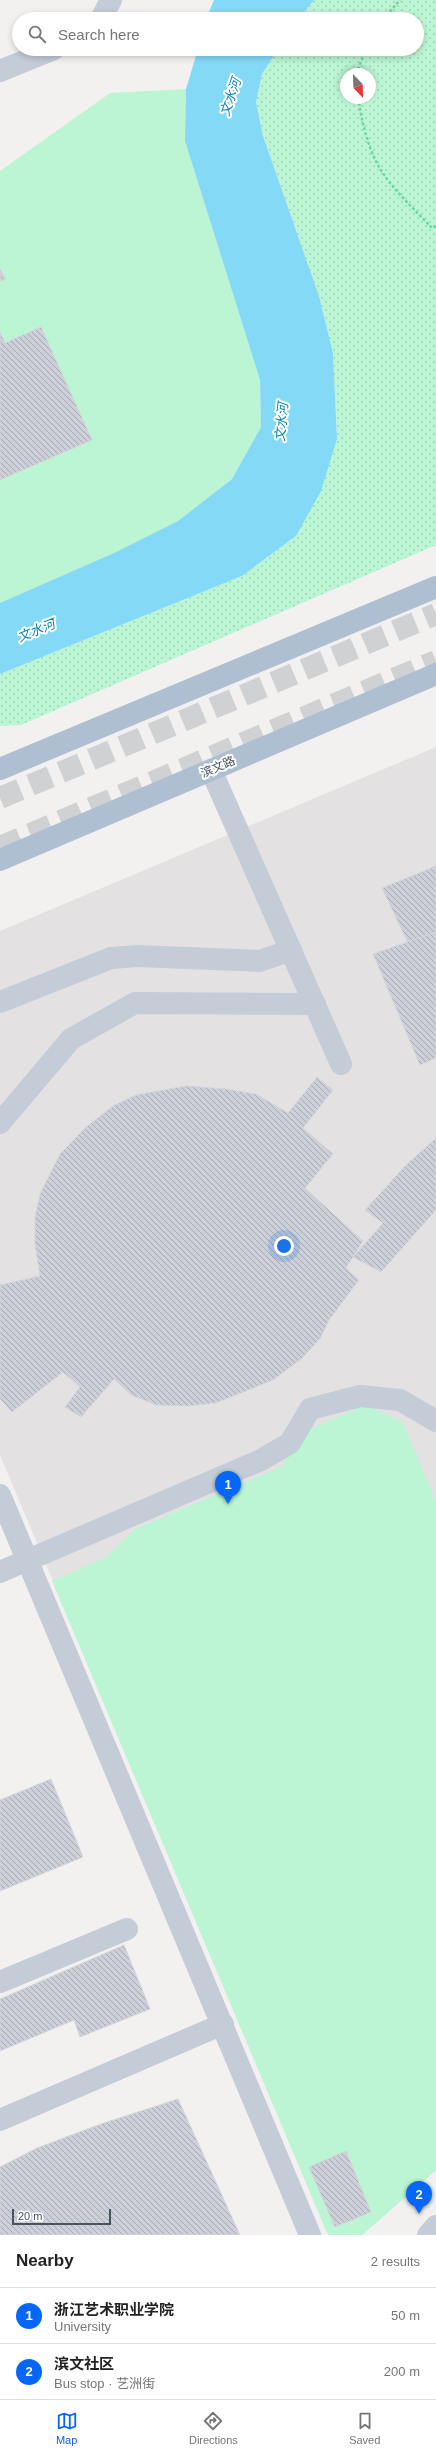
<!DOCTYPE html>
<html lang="en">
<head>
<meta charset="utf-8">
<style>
  body { margin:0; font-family:Arial,"Noto Sans SC",sans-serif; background:#f6f6f6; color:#222 }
  .compass { position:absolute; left:340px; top:68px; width:36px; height:36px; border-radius:50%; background:#fff; box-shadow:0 2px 6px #0003; rotate:157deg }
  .scale { position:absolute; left:12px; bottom:10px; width:99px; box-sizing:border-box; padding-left:4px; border:2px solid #465361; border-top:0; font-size:11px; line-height:14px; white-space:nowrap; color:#465361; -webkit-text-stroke:3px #fff; paint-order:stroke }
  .you { position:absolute; left:284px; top:1246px; width:14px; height:14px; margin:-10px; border:3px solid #fff; border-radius:50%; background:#1a73e8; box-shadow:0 0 0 6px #1a73e833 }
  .badge { display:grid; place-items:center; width:26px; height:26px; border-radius:50%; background:#0567f9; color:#fff; font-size:13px; font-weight:700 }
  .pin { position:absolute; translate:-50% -33px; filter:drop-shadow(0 1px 2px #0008) }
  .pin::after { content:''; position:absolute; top:21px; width:14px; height:12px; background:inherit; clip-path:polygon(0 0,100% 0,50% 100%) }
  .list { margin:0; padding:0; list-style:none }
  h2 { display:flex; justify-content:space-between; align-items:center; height:52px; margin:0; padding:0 16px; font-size:17px }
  h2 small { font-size:13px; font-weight:400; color:#767676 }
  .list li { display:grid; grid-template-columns:26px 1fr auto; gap:12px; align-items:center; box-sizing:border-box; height:56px; padding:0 16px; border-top:1px solid #e0e0e0 }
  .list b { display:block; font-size:15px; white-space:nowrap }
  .list p { margin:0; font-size:13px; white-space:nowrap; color:#767676 }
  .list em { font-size:13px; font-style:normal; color:#767676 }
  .icon { flex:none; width:22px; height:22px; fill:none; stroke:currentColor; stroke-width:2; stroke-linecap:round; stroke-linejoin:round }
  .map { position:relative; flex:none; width:436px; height:2235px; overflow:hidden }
  .search { position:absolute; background:#fff; box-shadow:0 2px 6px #0003; left:12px; right:12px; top:12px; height:44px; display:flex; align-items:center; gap:10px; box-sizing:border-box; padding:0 14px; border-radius:22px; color:#767676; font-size:15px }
  .sheet { height:164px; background:#fff }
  nav { display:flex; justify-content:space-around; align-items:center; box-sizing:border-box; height:56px; border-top:1px solid #e0e0e0; background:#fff; font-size:11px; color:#767676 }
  nav a { display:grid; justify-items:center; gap:2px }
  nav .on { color:#0567f9 }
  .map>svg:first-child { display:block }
  .education { fill:#e4e1e2 }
  .grass { fill:#bbf5d3 }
  .park { fill:url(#park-dots); fill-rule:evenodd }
  .water { fill:#84daf6 }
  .building { fill:url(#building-back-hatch); stroke:#d4d6dd }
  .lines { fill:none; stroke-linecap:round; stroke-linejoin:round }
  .highway-tunnel { stroke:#d0d1d3; stroke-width:22; stroke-dasharray:22 11; stroke-linecap:butt }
  .path { stroke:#6fd7a7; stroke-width:2.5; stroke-dasharray:3 2; stroke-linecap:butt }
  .minor { stroke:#c3ccd7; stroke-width:22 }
  .major { stroke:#aebfd2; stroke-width:22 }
  .labels { text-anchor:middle; stroke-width:4; stroke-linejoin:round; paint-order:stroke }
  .street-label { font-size:12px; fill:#465361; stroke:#fff }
  .water-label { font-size:13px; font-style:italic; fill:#0280a9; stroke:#fff }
</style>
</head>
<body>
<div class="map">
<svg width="436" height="2235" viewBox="0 0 436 2235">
  <defs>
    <pattern id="park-dots" width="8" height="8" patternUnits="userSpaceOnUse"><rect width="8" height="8" fill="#bbf5d3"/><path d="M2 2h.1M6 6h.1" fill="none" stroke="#a2d4b8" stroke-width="1.8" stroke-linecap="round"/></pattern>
    <pattern id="building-back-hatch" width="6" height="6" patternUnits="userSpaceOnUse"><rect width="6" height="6" fill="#cccfd7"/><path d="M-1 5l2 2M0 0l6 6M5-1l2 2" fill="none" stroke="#a7abb2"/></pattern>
  </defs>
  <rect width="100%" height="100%" fill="#f3f1f0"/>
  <polygon class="education" points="436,747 436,2170 362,2235 328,2235 0,1455 0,931"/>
  <g class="grass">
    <polygon points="186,89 185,141 260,380 261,427 232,479 178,521 116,552 0,603 0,171 110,93"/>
    <polygon points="366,1405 403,1422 436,1502 436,2170 362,2235 328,2235 52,1581 106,1557 135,1529 281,1467 304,1431"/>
  </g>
  <path class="park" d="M314,0H436V545L21,725L0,726V674L242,576L296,536L337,439L333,353L319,296L263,136L256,102L262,74L278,49H417V19H299ZM346,74H370V98H346Z"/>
  <g class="water">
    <polygon points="214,0 314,0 299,19 206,19"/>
    <polygon points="198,49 278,49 262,74 256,102 263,136 319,296 333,353 337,439 321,491 296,536 242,576 0,674 0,603 116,552 178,521 232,479 261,427 260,380 185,141 186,89"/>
  </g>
  <g class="building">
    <polygon points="0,269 6,279 0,281"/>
    <polygon points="41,327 92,440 0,480 0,332 5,343"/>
    <polygon points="436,866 436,932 408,943 382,888"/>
    <polygon points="436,932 436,1058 420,1065 373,954"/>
    <polygon points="317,1077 333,1090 303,1128 333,1154 305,1188 363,1241 346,1268 359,1280 329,1320 320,1339 301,1359 273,1380 216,1403 189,1406 156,1405 131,1395 114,1379 81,1417 65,1407 80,1387 63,1372 12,1412 0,1399 0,1285 40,1276 35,1244 35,1217 40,1194 60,1154 86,1127 113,1106 136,1095 186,1086 226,1089 256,1094 288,1113"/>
    <polygon points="436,1138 436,1210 381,1272 353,1257 383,1223 365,1210 406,1165"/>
    <polygon points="51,1779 83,1857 0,1891 0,1800"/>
    <polygon points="124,1945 150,2009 80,2037 74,2020 0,2051 0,1999"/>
    <polygon points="178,2099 240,2235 0,2235 0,2167 37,2148 101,2124"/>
    <polygon points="346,2151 371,2212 335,2227 309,2167"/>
  </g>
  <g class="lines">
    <g class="highway-tunnel">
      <polyline points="0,798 436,614"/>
      <polyline points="0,847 436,661"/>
    </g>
    <g class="path">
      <polyline points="383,19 400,0"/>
      <polyline points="356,74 366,49"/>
      <path d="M358,98C362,121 367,145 378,165C390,187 415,210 432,228L436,226"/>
    </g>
    <g class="minor">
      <polyline points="101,19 111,0"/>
      <polyline points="0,71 54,49"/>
      <polyline points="211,770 341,1064"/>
      <polyline points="0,1002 111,958 138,956 260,961 291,950"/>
      <polyline points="0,1123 71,1039 135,1003 315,1004"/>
      <polyline points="0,1495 310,2235"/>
      <polyline points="0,1572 261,1460 290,1443 310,1409 360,1396 400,1400 436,1421"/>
      <polyline points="0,1982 127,1929"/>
      <polyline points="0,2120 223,2024"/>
      <polyline points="428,2235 436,2226"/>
    </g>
    <g class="major">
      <polyline points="0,769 436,587"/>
      <polyline points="0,860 436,674"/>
    </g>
  </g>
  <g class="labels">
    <g class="street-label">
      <text transform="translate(218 767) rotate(-23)" y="4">滨文路</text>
    </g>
    <g class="water-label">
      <text transform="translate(230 97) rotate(-71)" y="5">文水河</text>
      <text transform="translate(281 422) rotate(-85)" y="5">文水河</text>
      <text transform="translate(36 630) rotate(-22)" y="5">文水河</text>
    </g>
  </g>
</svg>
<svg class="compass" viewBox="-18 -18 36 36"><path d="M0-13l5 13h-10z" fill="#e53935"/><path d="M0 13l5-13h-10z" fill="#767676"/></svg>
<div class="scale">20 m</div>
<div class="you"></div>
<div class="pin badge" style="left:228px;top:1504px">1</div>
<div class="pin badge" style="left:419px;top:2214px">2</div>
<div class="search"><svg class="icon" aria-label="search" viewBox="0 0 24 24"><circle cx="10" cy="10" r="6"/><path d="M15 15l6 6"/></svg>Search here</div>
</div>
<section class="sheet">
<h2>Nearby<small>2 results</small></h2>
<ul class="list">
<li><span class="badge">1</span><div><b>浙江艺术职业学院</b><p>University</p></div><em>50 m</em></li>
<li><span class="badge">2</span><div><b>滨文社区</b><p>Bus stop · 艺洲街</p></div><em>200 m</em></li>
</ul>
</section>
<nav>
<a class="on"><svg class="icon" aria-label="map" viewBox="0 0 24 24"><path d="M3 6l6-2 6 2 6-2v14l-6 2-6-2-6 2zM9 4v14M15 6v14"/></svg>Map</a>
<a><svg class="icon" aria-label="directions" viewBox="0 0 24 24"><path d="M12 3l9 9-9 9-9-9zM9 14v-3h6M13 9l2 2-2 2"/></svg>Directions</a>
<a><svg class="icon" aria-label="saved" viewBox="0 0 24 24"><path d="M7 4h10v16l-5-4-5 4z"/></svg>Saved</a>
</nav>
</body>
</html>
